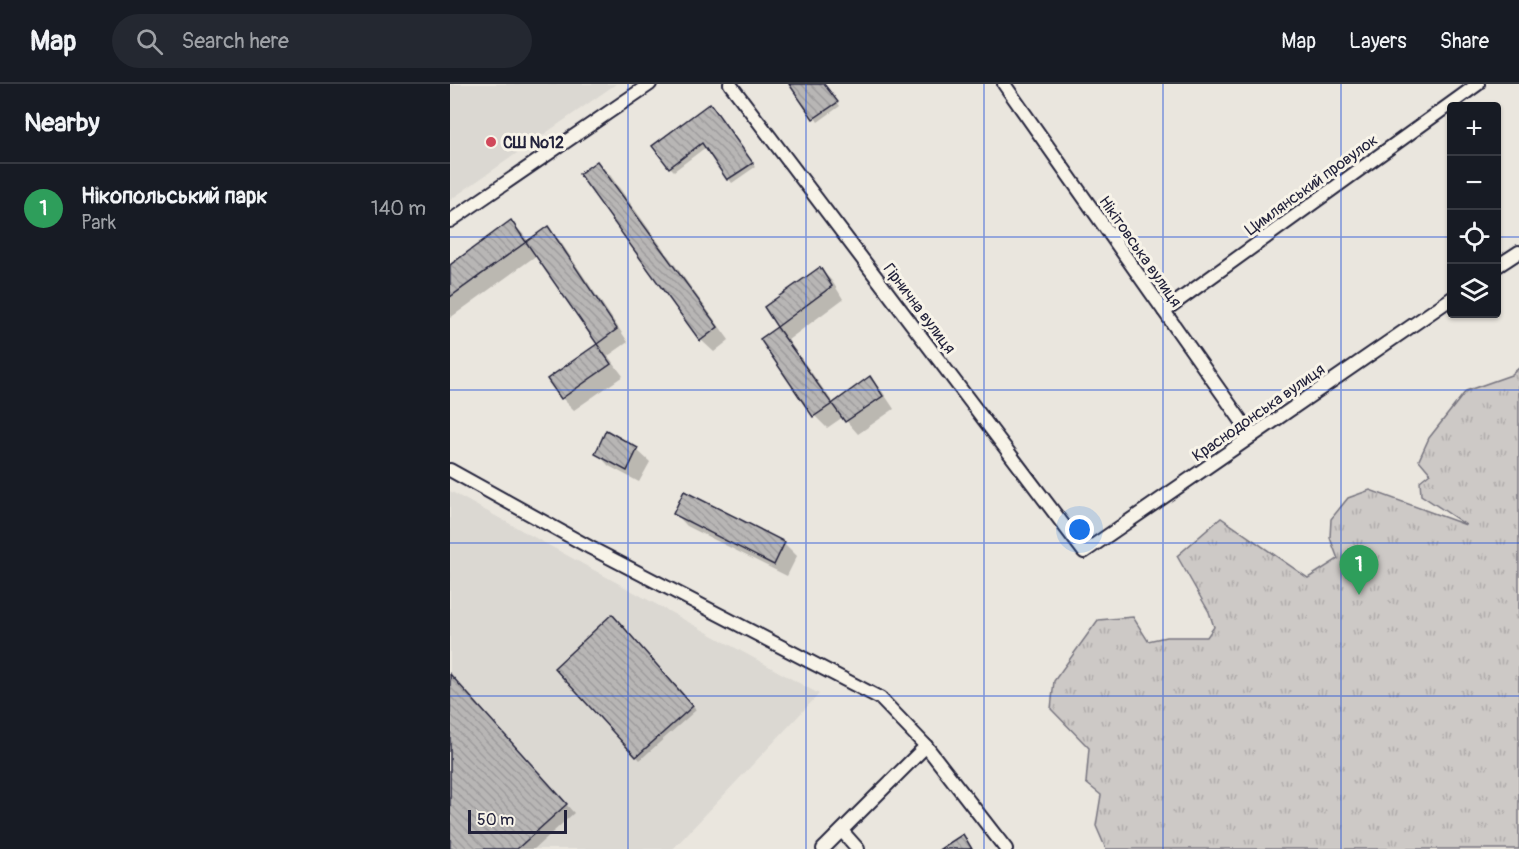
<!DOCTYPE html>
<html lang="en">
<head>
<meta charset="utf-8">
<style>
  body { margin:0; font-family:Pangolin,sans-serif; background:#242831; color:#f1f3f6 }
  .controls { position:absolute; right:18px; top:18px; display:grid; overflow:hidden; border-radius:6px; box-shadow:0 2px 4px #0004 }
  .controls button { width:54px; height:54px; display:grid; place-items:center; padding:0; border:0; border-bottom:2px solid #363941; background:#171b24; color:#f1f3f6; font:30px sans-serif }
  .scale { position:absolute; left:18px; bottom:15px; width:99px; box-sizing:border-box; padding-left:6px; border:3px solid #22223b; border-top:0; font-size:16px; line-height:21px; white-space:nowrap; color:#22223b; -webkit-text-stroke:4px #f7f3e8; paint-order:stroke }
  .you { position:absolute; left:630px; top:446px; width:21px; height:21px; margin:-15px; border:4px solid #fff; border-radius:50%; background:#1a73e8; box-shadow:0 0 0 9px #1a73e833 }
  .badge { display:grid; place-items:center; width:39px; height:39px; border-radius:50%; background:#db2777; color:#fff; font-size:20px; font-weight:700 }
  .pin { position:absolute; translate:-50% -50px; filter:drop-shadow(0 2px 3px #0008) }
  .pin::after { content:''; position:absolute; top:32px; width:21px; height:18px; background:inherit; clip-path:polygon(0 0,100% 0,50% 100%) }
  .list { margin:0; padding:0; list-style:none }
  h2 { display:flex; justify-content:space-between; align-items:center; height:78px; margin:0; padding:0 24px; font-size:26px }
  h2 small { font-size:20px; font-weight:400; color:#9ea1a6 }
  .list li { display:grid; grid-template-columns:39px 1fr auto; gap:18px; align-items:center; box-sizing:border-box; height:90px; padding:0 24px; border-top:2px solid #363941 }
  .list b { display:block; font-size:22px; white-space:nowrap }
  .list p { margin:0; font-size:20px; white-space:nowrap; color:#9ea1a6 }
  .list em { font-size:20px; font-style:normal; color:#9ea1a6 }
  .icon { flex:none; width:33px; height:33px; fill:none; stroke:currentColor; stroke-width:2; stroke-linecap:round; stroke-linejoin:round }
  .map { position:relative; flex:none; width:1069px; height:765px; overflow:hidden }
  header { display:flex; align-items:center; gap:36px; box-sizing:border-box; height:84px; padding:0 30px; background:#171b24; border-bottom:2px solid #363941 }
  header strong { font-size:28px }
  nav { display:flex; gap:33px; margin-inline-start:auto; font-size:21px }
  .search { width:420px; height:54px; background:#242831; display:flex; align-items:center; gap:15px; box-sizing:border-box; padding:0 21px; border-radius:33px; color:#9ea1a6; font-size:22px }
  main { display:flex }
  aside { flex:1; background:#171b24 }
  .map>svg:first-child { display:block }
  .built { fill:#dbd8d2 }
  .park { fill:url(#park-tufts); stroke:#787680; stroke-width:1.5 }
  .shadow { fill:#0003 }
  .building { fill:url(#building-back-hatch); stroke:#22223b; stroke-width:1.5 }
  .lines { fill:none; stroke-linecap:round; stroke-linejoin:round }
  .street-casing { stroke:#22223b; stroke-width:16 }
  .street { stroke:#f7f3e8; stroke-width:12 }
  .grid { fill:none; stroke:#1d4ed8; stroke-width:1.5; stroke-opacity:0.55 }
  .poi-dot { fill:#d1495b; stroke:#f7f3e8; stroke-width:2 }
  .labels { text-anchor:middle; stroke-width:6; stroke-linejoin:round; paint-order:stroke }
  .poi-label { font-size:16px; font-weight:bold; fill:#22223b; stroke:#f7f3e8; text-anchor:start }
  .street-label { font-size:16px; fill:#22223b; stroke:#f7f3e8 }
</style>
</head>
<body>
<header>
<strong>Map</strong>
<div class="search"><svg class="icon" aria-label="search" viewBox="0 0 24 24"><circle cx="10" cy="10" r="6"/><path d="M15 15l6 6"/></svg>Search here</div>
<nav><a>Map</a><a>Layers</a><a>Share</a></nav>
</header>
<main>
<aside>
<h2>Nearby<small></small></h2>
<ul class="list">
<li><span class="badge" style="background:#2e9e5b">1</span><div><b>Нікопольський парк</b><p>Park</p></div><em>140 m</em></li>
</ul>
</aside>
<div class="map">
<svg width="1069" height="765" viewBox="0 0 1069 765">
  <defs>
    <pattern id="park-tufts" width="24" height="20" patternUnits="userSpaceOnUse" patternTransform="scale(1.5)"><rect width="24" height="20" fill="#cdc9c6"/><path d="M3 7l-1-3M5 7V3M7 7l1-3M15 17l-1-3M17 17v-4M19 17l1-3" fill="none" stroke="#b0acab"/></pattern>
    <pattern id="building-back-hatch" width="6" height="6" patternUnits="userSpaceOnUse" patternTransform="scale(1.5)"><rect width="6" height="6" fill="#b8b6b5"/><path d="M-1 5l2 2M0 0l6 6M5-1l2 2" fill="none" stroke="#9e9c9d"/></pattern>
  </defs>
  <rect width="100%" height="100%" fill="#eae6de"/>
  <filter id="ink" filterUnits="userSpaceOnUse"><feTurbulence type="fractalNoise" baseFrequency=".0167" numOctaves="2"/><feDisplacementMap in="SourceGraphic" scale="12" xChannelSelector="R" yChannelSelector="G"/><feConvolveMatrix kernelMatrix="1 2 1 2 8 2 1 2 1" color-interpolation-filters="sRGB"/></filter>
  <g filter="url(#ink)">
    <g class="built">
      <polygon points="0,0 166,0 0,116"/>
      <polygon points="0,407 369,610 223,765 0,765"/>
    </g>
    <polygon class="park" points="1069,284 1069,765 656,765 646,742 651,711 636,699 639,664 601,625 604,597 648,536 683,533 698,557 716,553 757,553 764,543 759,528 727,472 771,434 858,494 888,475 880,454 881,435 898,414 920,406 1016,441 971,411 970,397 980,389 969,376 979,354 1016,307 1061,291"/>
    <g class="shadow">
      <polygon points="341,0 374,0 390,22 368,38"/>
      <polygon points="263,24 305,83 282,99 256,63 224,87 220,83"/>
      <polygon points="147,79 160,91 279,256 264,268 251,256"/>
      <polygon points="61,138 73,150 79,158 97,144 110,157 178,258 158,272 173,292 124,326 112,314 99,295 149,260 87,171 0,234 0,183"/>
      <polygon points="370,185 382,197 393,215 338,256 384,320 419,294 432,307 444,325 408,350 393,333 377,344 365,332 312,256 329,243 316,224"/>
      <polygon points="187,366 200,378 189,398 159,382 147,369"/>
      <polygon points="235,409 334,459 347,472 337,492 237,442 225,429"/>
      <polygon points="162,532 246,626 190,676 106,584"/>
      <polygon points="0,591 124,729 84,765 0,765"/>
    </g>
    <g class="building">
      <polygon points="339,0 374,0 388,18 363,35"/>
      <polygon points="260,19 303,79 277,96 252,59 219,84 202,62"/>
      <polygon points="147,77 268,243 250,257 129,90"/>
      <polygon points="61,136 76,158 0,213 0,181"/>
      <polygon points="98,142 167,245 147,260 76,158"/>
      <polygon points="370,183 382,202 327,243 314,223"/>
      <polygon points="327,243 382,320 363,333 310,255"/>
      <polygon points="147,260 161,280 111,315 97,295"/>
      <polygon points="420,292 433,312 395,338 382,320"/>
      <polygon points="156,346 188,364 177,387 145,370"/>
      <polygon points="234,407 335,458 324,481 223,430"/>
      <polygon points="162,530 243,622 186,673 104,584"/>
      <polygon points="0,590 117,720 67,765 0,765"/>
      <polygon points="513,750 522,765 490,765"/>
    </g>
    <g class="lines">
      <g class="street-casing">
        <g id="street">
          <polyline points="280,0 634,468 1002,214"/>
          <polyline points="554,0 802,352"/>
          <polyline points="0,137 200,0"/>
          <polyline points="1046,183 1069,168"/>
          <polyline points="714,227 1028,0"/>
          <polyline points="0,386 141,464 430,614 476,662 556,765"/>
          <polyline points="392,747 408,765"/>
          <polyline points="373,765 476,662"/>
        </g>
      </g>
      <use href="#street" class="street"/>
    </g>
  </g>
  <path class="grid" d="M178,0V765M356,0V765M534,0V765M713,0V765M891,0V765M0,153H1002M1046,153H1069M0,306H1069M0,459H1069M0,612H1069"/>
  <circle class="poi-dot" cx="41" cy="58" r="6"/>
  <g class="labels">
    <g class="poi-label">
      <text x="53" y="64">СШ №12</text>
    </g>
    <g class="street-label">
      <text transform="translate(861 100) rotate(-36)" y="6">Цимлянський провулок</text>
      <text transform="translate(691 167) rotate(55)" y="6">Нікітовська вулиця</text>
      <text transform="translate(470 224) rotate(53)" y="6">Гірнична вулиця</text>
      <text transform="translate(808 328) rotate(-35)" y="6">Краснодонська вулиця</text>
    </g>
  </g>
</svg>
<div class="controls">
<button>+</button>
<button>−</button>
<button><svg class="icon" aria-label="locate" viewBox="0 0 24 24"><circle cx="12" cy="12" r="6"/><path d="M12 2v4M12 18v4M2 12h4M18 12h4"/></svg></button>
<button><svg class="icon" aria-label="layers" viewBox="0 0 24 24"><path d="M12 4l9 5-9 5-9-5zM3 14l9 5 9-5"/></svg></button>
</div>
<div class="scale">50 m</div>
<div class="you"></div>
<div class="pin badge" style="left:909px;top:511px;background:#2e9e5b">1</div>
</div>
</main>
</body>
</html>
